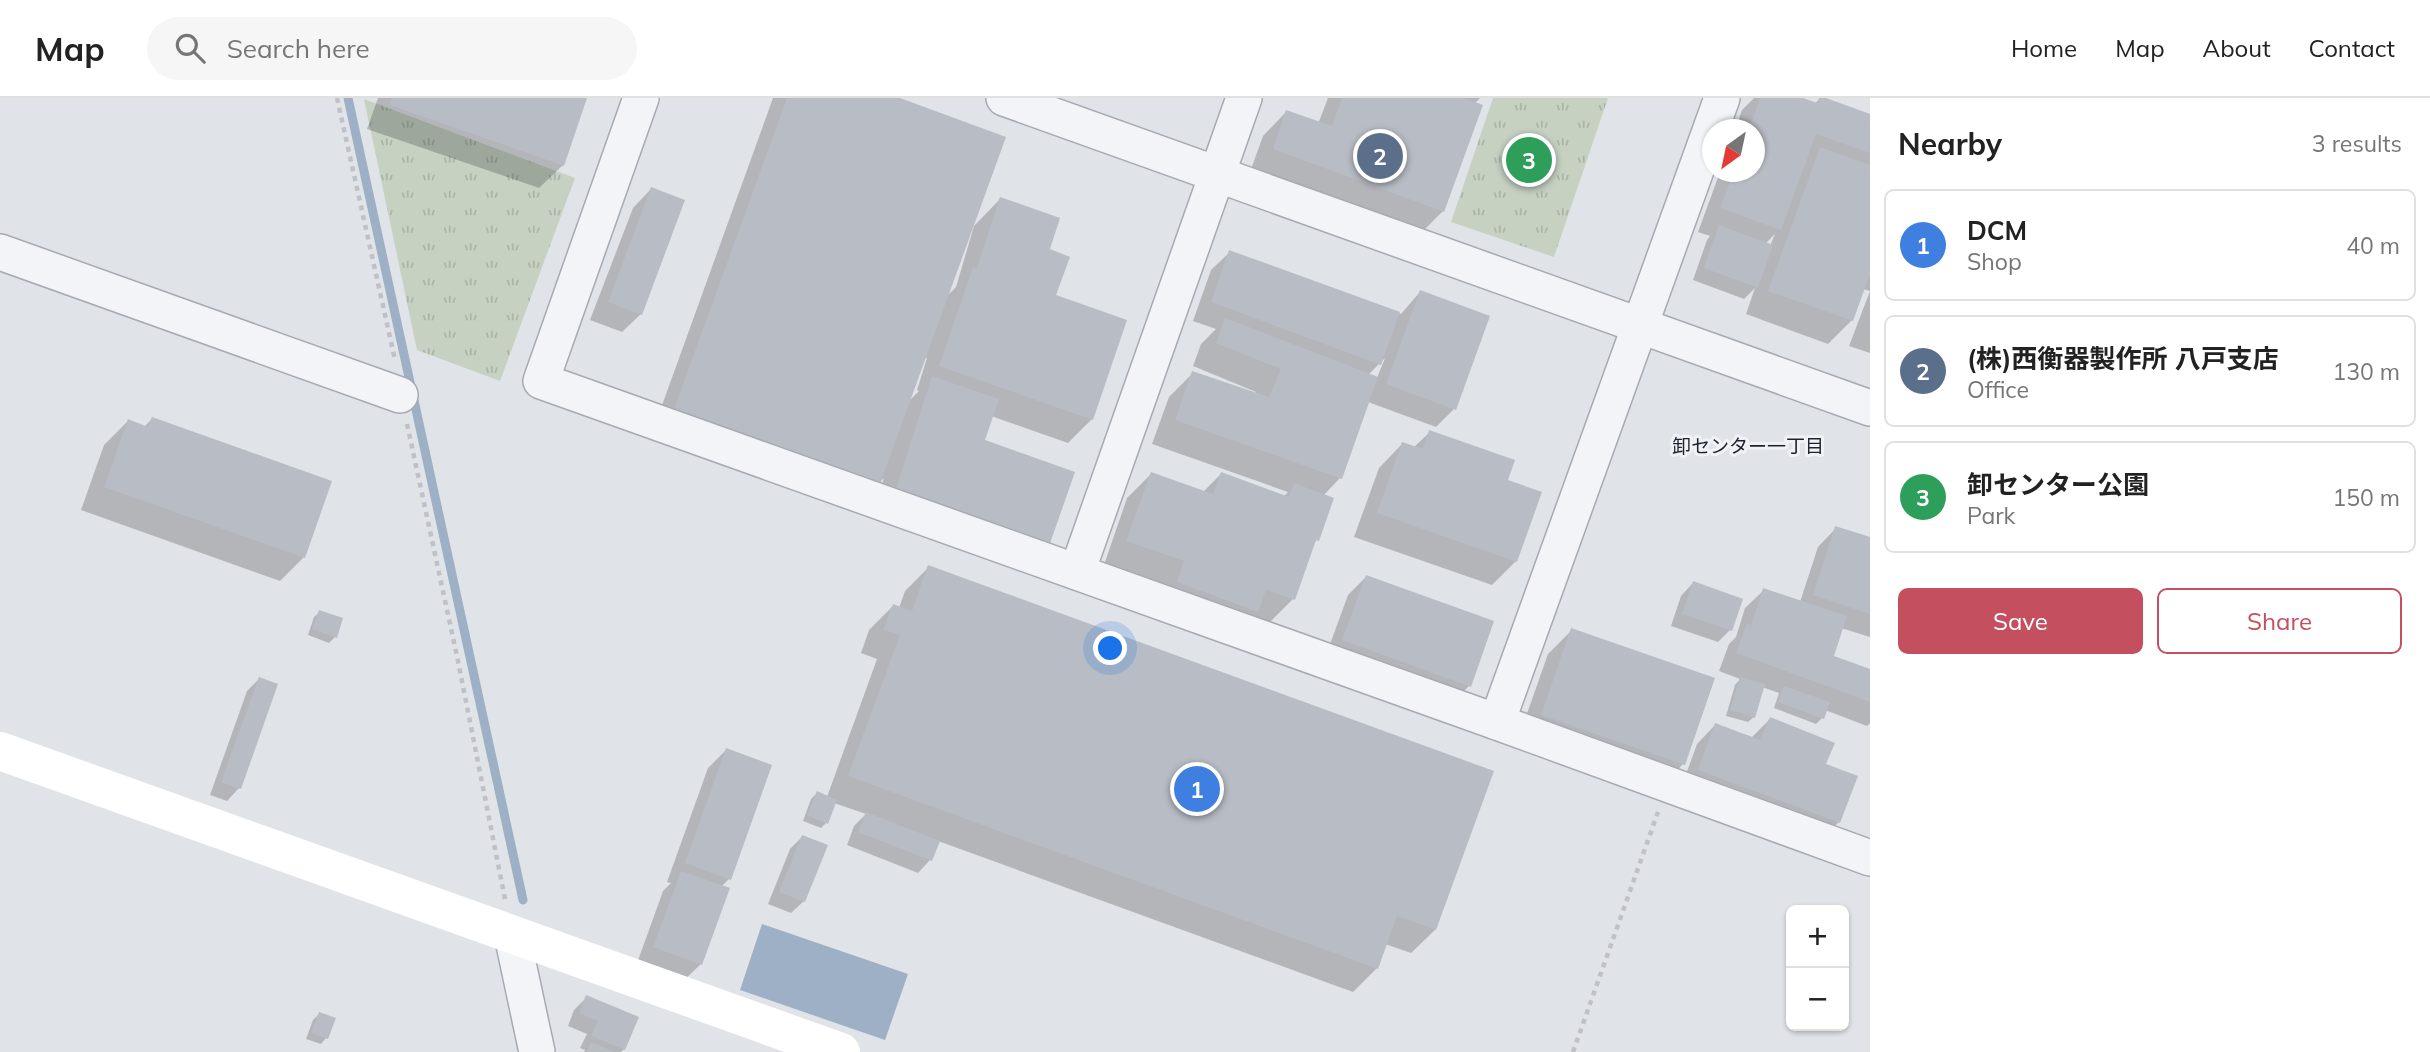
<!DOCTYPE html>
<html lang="en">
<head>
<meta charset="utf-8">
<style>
  body { margin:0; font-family:Mulish,"Noto Sans JP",sans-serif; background:#f6f6f6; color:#222 }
  .controls { position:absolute; right:21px; bottom:21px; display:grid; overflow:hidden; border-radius:10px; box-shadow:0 2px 5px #0004 }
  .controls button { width:63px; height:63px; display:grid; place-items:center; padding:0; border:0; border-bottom:2px solid #e0e0e0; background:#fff; color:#222; font:35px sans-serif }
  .compass { position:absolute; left:1702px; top:21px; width:63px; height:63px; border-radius:50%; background:#fff; box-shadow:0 2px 5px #0004; rotate:213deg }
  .you { position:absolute; left:1111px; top:551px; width:24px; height:24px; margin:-18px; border:5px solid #fff; border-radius:50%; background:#1a73e8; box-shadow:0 0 0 10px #1a73e833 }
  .badge { display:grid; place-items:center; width:46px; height:46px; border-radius:50%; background:#c34f5f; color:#fff; font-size:23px; font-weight:700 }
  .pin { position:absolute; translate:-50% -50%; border:4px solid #fff; box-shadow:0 2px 7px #0006 }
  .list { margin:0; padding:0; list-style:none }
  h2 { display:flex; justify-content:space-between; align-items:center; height:91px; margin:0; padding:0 28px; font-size:30px }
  h2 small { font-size:23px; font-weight:400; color:#767676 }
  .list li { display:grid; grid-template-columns:46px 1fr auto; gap:21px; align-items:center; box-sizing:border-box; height:112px; margin:0 14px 14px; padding:0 14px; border:2px solid #e0e0e0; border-radius:10px }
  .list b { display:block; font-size:26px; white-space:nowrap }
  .list p { margin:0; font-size:23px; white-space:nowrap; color:#767676 }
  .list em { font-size:23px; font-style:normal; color:#767676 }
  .actions { display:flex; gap:14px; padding:21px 28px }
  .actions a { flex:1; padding:16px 0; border:2px solid #c34f5f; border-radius:10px; text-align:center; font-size:24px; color:#c34f5f }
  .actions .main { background:#c34f5f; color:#fff }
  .icon { flex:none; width:38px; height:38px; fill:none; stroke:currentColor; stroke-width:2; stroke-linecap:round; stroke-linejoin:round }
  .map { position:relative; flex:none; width:1870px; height:954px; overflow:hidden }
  header { display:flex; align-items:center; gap:42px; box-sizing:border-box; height:98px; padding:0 35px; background:#fff; border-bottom:2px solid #e0e0e0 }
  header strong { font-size:33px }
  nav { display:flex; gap:38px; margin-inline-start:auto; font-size:24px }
  .search { width:490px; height:63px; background:#f6f6f6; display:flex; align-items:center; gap:18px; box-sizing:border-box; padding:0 24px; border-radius:38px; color:#767676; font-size:26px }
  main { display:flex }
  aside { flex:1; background:#fff }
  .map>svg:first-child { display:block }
  .grass { fill:url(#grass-tufts) }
  .water { fill:#9eb0c5 }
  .shadow { fill:#0003; fill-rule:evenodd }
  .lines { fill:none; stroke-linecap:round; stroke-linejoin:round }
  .stream { stroke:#9eb0c5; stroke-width:9 }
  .building { fill:#b8bcc4 }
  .street-casing { stroke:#a6aab2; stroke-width:38 }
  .path { stroke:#bfc1c7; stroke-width:4.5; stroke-dasharray:5 5; stroke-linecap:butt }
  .street { stroke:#f3f4f7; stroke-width:35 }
  .secondary { stroke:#fff; stroke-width:38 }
  .labels { text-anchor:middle; stroke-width:6; stroke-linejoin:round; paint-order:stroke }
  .neighbourhood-label { font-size:19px; fill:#1c222f; stroke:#f0f2f6 }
</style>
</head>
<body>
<header>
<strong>Map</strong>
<div class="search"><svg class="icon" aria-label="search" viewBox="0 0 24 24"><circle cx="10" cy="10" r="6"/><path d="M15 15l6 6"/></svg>Search here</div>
<nav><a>Home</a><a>Map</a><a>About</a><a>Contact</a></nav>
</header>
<main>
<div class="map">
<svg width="1870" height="954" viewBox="0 0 1870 954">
  <defs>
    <pattern id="grass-tufts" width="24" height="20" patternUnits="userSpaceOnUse" patternTransform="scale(1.75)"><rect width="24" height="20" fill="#c6d1c2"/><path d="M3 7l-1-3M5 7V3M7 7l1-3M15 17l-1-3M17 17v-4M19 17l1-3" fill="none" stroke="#aab4a8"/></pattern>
  </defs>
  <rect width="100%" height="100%" fill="#e0e3e8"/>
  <g class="grass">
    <polygon points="1493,0 1608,0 1554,159 1451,124"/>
    <polygon points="364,1 575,80 500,283 417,252"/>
  </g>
  <polygon class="water" points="762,826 908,876 885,942 740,892"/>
  <g class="shadow">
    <polygon points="378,0 586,0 563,67 539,90 367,31"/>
    <path d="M773,0H895L947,198L956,189L974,128L1000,101L1048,152L1054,199L1092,321L1068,345L991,318L982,343L1046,450L1023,474L871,420L884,380L855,409L652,335ZM924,259L927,260L917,292L919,293L908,304Z"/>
    <polygon points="1328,0 1480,0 1474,6 1443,113 1419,137 1250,74 1263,38 1286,14 1318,26"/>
    <path d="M1754,0H1798L1814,6L1821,0L1870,18V255L1849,248L1870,193L1863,191L1852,222L1828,246L1746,216L1755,190L1744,201L1693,182L1707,142L1710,138L1698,134L1720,74H1755V32H1735L1742,12ZM1775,136L1770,148L1765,146Z"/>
    <polygon points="651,91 641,216 622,234 590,222 633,110"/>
    <path d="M1230,154L1401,216L1420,194L1454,311L1436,329L1368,304L1340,380L1323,398L1317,442L1312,447L1293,501L1269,525L1104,467L1127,400L1151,376L1203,394L1221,376L1283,399L1288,394L1152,346L1169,299L1193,275L1255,296L1256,294L1193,268L1201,246L1216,231L1193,223L1211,172ZM1385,260L1377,280L1368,277Z"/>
    <polygon points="152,321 304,459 280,483 81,412 104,347 128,323 144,329"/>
    <polygon points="1430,334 1506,383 1516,463 1492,487 1354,439 1379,370 1402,346 1413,350"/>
    <polygon points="1836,430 1870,441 1870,539 1841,530 1831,559 1870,573 1870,625 1867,628 1825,612 1822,620 1816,626 1774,610 1779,595 1762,589 1754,619 1748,624 1726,618 1735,587 1740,581 1719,573 1729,546 1736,539 1745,510 1764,492 1800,504 1818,449"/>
    <polygon points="929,469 1492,674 1435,832 1411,855 1385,846 1377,870 1353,894 938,743 930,762 918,775 847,747 854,728 866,716 834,705 826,725 821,730 803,723 811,701 817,695 827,699 877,561 861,555 869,532 893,508 899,510 905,493"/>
    <polygon points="1366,479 1469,588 1451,606 1325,560 1348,497"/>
    <polygon points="1693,485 1730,532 1718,544 1671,528 1681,498"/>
    <polygon points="320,514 335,539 329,545 308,537 314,519"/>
    <polygon points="1572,532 1683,666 1660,690 1518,641 1548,556"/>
    <polygon points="259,581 239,690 227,703 210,697 247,593"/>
    <polygon points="1770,621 1824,667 1839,724 1820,742 1681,690 1697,646 1715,627 1752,639"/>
    <polygon points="726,652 729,781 721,789 701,866 682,884 636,868 663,793 671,785 667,784 708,670"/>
    <polygon points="802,739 804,803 791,815 768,806 790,751"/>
    <polygon points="587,899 624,951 621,954 584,954 585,952 580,950 587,936 568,928 574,912"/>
    <polygon points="319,916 326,940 321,946 306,941 313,922"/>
  </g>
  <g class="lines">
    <polyline class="stream" points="348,0 523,802"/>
  </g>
  <g class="building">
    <polygon points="392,0 587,0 564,68 390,7"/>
    <polygon points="787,0 900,0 1006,39 880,386 674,311"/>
    <polygon points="1342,0 1464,0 1483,7 1444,114 1273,51 1286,12 1332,28"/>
    <polygon points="1760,0 1803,0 1817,5 1819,0 1826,0 1870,16 1870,55 1816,36 1781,132 1720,110 1734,74 1755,74 1755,32 1749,32"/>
    <polygon points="1820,49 1870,67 1870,176 1853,223 1768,193"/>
    <polygon points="651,89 685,102 642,217 608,204"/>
    <polygon points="1000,99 1060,120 1050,151 1070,159 1056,197 1127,222 1093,322 939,268 973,169 977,170"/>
    <polygon points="1719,127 1773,147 1758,190 1704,170"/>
    <polygon points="1229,152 1400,214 1381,267 1211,204"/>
    <polygon points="1420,192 1490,218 1456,312 1386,286"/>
    <polygon points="1225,220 1378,279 1342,381 1175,322 1192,273 1269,299 1281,271 1216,245"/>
    <polygon points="932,278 999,301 985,342 1075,374 1048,451 894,397"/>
    <polygon points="152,319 332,383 305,460 104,389 128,321 148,329"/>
    <polygon points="1429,332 1515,362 1508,382 1542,394 1517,464 1377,415 1402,344 1423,351"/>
    <polygon points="1151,374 1213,396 1221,374 1289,399 1294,385 1334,400 1319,443 1316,442 1295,502 1266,492 1258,514 1177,484 1184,463 1126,443"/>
    <polygon points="1835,428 1870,439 1870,516 1813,497"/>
    <polygon points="928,467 1494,673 1436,832 1397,818 1378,871 848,678 900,537 883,532 893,506 912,513"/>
    <polygon points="1366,477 1494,523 1471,589 1342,542"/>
    <polygon points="1693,483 1743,501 1732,533 1682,516"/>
    <polygon points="1763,490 1847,518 1834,558 1870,571 1870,604 1736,555 1747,525 1751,527"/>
    <polygon points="319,512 343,520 337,540 312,531"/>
    <polygon points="1571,530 1715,580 1685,667 1541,617"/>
    <polygon points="259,579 278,586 241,691 221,684"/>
    <polygon points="1740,579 1765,586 1755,620 1730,612"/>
    <polygon points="1784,588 1830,604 1824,621 1778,604"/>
    <polygon points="1770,619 1835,645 1826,666 1858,678 1840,725 1698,672 1715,625 1760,642"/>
    <polygon points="726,650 772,667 731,782 685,765"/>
    <polygon points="817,693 837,702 828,726 807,717"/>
    <polygon points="866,714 940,743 932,763 858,734"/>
    <polygon points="802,737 828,747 805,804 779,794"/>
    <polygon points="681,773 730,790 702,867 653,849"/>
    <polygon points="586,897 639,919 625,952 591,938 598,923 579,915"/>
    <polygon points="319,914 336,920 328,941 311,935"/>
    <polygon points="591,944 615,954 587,954"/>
  </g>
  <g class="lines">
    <g class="street-casing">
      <g id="street">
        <polyline points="641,0 541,283 1497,624 1870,760"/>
        <polyline points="1004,0 1870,310"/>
        <polyline points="0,154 400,297"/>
        <polyline points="1077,474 1244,0"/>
        <polyline points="1497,624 1722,0"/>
        <polyline points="512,837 537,954"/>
      </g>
    </g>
    <g class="path">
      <polyline points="337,0 395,262"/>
      <polyline points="407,326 458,563 505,801"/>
      <polyline points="1573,954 1658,714"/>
    </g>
    <use href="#street" class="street"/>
    <polyline class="secondary" points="0,653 841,954"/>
  </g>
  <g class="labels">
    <g class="neighbourhood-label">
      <text x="1748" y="355">卸センター一丁目</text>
    </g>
  </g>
</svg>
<div class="controls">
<button>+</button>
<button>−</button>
</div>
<svg class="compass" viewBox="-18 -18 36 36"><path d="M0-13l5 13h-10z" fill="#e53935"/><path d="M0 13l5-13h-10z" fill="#767676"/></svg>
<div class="you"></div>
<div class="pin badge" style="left:1197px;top:691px;background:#3f7fe0">1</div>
<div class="pin badge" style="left:1380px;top:58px;background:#5c6f8a">2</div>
<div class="pin badge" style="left:1529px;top:62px;background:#2e9e5b">3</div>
</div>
<aside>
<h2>Nearby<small>3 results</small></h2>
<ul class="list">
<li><span class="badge" style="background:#3f7fe0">1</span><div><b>DCM</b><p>Shop</p></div><em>40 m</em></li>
<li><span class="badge" style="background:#5c6f8a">2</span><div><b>(株)西衡器製作所 八戸支店</b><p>Office</p></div><em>130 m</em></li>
<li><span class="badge" style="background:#2e9e5b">3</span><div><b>卸センター公園</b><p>Park</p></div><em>150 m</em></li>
</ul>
<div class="actions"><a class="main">Save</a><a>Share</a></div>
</aside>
</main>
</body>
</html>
